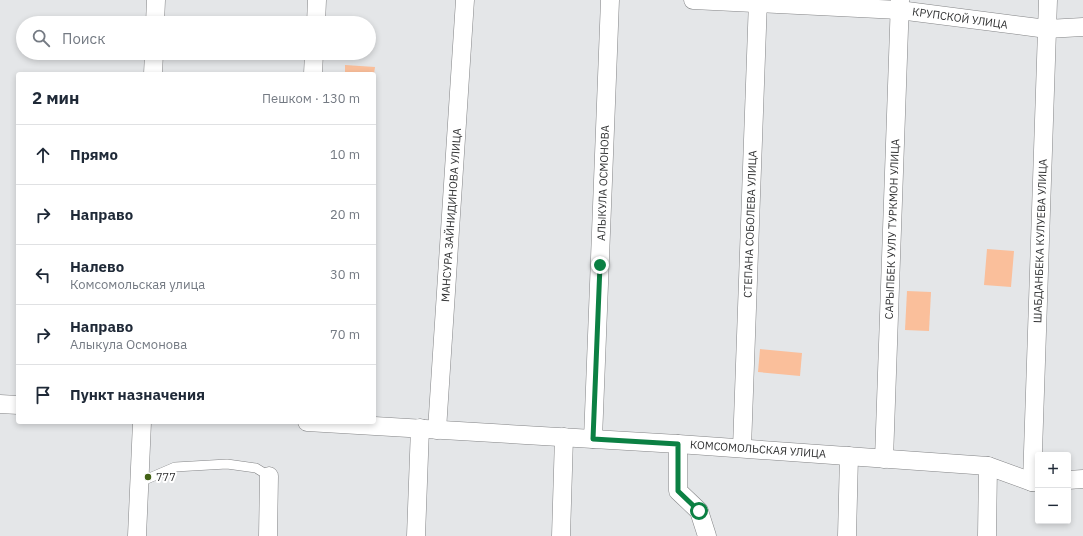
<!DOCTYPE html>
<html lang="ru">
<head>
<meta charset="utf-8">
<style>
  body { margin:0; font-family:"IBM Plex Sans",sans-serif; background:#f2f2f3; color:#1f2937 }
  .controls { position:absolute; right:12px; bottom:12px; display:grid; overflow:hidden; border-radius:4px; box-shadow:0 2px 6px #0003 }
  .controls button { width:36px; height:36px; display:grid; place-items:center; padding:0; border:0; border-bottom:1px solid #e0e1e3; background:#fff; color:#1f2937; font:20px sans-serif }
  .stop { position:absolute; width:12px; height:12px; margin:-9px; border:3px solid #0b8043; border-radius:50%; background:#fff }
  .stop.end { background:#0b8043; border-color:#fff; box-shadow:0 1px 4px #0008 }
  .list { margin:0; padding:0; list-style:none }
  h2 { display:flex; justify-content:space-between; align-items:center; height:52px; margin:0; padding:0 16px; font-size:17px }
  h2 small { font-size:13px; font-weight:400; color:#747a83 }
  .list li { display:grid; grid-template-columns:26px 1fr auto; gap:12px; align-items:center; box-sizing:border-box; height:60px; padding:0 16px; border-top:1px solid #e0e1e3 }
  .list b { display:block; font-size:15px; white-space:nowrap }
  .list p { margin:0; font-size:13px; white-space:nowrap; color:#747a83 }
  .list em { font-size:13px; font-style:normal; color:#747a83 }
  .icon { flex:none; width:22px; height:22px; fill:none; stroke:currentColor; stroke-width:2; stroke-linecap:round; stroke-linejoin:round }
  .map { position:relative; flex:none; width:1083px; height:536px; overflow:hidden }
  .search { position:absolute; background:#fff; box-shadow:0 2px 6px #0003; left:16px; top:16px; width:360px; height:44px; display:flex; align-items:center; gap:10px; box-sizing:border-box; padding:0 14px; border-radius:22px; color:#747a83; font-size:15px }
  .panel { position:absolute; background:#fff; box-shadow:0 2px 6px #0003; left:16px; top:72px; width:360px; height:352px; border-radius:4px }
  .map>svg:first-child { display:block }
  .building { fill:#fabf9b }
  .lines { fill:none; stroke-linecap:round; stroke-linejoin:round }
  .service-casing { stroke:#838486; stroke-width:10 }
  .minor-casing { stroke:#838486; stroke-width:19 }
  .service { stroke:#fff; stroke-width:9 }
  .minor { stroke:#fff; stroke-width:18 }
  .route { stroke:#0b8043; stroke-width:5 }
  .poi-dot { fill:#436216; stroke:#fff; stroke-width:1.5 }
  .labels { text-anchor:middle; stroke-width:4; stroke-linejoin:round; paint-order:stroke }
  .street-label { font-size:11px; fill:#303132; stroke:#fff }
  .poi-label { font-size:11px; fill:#303132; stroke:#fff; text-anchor:start }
</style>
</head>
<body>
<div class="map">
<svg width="1083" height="536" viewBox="0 0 1083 536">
  <rect width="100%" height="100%" fill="#e4e6e8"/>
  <g class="building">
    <polygon points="345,65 375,67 374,74 345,74"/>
    <polygon points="987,249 1014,251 1011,287 984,285"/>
    <polygon points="907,291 931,292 929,331 905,330"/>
    <polygon points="760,349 802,353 800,376 758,372"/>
  </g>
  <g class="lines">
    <g class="service-casing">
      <polyline id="service" points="140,482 175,467 227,464 256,468 269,476"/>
    </g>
    <g class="minor-casing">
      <g id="minor">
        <polyline points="693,0 899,10 1047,29 1083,27"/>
        <polyline points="155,23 156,0"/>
        <polyline points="316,23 317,0"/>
        <polyline points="153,74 154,53"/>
        <polyline points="313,74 314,53"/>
        <polyline points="0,404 18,405"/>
        <polyline points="307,422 678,444 988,466 1032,482 1038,482"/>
        <polyline points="437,430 465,0"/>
        <polyline points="593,439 610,0"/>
        <polyline points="678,444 678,491 699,511 707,536"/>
        <polyline points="742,448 758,0"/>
        <polyline points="884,459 900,0"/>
        <polyline points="1068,480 1083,479"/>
        <polyline points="1032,482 1048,0"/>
        <polyline points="137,536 142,422"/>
        <polyline points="268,536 269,476"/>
        <polyline points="416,536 420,428"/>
        <polyline points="561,536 564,437"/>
        <polyline points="847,536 849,456"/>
        <polyline points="987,536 988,466"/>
      </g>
    </g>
    <use href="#service" class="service"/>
    <use href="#minor" class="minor"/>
  </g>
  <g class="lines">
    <polyline class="route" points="600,265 593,439 678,444 678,491 699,511"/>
  </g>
  <circle class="poi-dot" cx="148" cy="477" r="4"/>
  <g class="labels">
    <g class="street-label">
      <text transform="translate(960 18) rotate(8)" y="4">КРУПСКОЙ УЛИЦА</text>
      <text transform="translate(603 183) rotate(-88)" y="4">АЛЫКУЛА ОСМОНОВА</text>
      <text transform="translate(451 215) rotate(-86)" y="4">МАНСУРА ЗАЙНИДИНОВА УЛИЦА</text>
      <text transform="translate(750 224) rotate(-88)" y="4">СТЕПАНА СОБОЛЕВА УЛИЦА</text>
      <text transform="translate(892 229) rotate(-88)" y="4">САРЫПБЕК УУЛУ ТУРКМОН УЛИЦА</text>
      <text transform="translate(1040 241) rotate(-88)" y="4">ШАБДАНБЕКА КУЛУЕВА УЛИЦА</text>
      <text transform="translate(758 449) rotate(4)" y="4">КОМСОМОЛЬСКАЯ УЛИЦА</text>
    </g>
    <g class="poi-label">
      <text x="156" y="481">777</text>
    </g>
  </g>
</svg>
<div class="controls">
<button>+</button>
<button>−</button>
</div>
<div class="stop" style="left:699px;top:511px"></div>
<div class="stop end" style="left:600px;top:265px"></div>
<div class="search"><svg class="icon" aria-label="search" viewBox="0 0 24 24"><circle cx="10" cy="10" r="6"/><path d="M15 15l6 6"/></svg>Поиск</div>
<section class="panel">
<h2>2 мин<small>Пешком · 130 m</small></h2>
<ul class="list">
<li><svg class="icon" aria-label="ahead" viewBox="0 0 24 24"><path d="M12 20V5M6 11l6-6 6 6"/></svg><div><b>Прямо</b></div><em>10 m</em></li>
<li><svg class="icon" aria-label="right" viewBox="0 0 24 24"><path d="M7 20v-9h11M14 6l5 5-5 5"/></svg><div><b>Направо</b></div><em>20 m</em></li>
<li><svg class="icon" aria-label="left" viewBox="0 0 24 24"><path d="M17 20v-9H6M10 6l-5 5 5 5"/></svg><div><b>Налево</b><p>Комсомольская улица</p></div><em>30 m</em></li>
<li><svg class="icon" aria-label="right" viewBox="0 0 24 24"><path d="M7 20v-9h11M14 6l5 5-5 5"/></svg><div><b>Направо</b><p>Алыкула Осмонова</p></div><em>70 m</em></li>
<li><svg class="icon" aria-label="arrive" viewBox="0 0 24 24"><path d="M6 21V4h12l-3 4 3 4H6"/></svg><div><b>Пункт назначения</b></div></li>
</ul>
</section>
</div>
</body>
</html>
